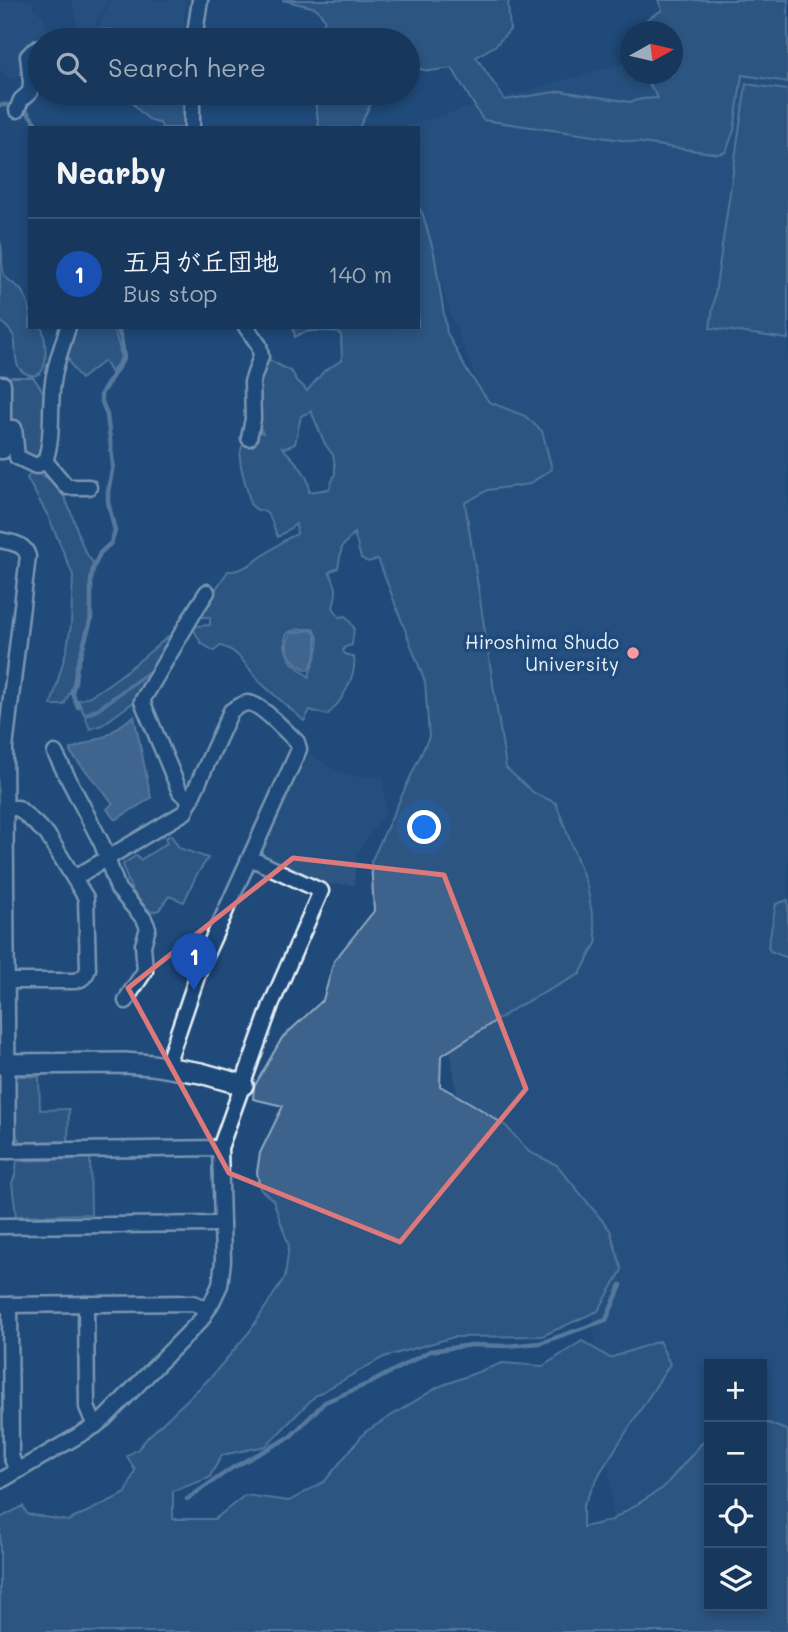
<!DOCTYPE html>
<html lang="en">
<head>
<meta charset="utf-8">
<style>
  body { margin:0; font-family:Mali,"Klee One",sans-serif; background:#203f62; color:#f1f3f6 }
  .controls { position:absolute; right:21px; bottom:21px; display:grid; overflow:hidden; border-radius:0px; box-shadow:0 4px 10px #0003 }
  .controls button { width:63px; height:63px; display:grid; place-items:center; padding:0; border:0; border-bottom:2px solid #365272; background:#17385c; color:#f1f3f6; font:35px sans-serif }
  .compass { position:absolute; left:620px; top:21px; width:63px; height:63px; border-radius:50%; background:#17385c; box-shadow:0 4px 10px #0003; rotate:82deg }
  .you { position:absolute; left:425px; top:828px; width:24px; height:24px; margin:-18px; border:5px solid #fff; border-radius:50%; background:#1a73e8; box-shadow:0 0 0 10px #1a73e833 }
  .badge { display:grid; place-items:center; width:46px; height:46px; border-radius:50%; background:#8bbbb9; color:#fff; font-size:23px; font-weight:700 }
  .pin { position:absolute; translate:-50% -58px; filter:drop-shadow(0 2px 4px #0008) }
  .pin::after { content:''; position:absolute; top:37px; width:24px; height:21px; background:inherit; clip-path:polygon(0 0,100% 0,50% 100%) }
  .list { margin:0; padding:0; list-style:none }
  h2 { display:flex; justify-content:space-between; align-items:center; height:91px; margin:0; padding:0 28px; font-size:30px }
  h2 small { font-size:23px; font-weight:400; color:#9eacbb }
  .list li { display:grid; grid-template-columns:46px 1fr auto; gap:21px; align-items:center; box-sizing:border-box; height:112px; padding:0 28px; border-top:2px solid #365272 }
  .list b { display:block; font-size:26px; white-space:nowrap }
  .list p { margin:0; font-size:23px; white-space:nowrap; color:#9eacbb }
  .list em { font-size:23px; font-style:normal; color:#9eacbb }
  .icon { flex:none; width:38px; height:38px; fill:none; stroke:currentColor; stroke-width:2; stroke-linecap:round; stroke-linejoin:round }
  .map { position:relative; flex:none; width:788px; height:1632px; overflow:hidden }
  .search { position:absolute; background:#17385c; box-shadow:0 4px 10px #0003; left:28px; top:28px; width:392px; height:77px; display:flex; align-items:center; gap:18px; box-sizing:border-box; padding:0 24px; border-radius:38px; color:#9eacbb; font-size:26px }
  .panel { position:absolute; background:#17385c; box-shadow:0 4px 10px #0003; left:28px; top:126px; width:392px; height:203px; border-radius:0px }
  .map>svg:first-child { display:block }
  .built { fill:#2e5683 }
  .green { fill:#3c628c; stroke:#92aac2; stroke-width:2; fill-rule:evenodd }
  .water { fill:#6685a7; stroke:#9ab0c7; stroke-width:2 }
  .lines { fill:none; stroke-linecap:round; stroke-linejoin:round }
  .stream { stroke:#9ab0c7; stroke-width:4.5 }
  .street-casing { stroke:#e8f1f8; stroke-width:19 }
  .secondary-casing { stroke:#e8f1f8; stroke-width:24 }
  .street { stroke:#1f4a7a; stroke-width:14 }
  .secondary { stroke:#1f4a7a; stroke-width:19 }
  .marked { fill:none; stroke:#dd787b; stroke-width:5; stroke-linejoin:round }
  .poi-dot { fill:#ff9aa2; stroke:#1f4a7a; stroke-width:2.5 }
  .labels { text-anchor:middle; stroke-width:7; stroke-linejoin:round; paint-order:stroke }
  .poi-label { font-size:19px; fill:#e8f1f8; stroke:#1f4a7a; text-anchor:end }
</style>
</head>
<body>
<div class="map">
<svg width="788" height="1632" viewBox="0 0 788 1632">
  <rect width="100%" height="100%" fill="#1f4a7a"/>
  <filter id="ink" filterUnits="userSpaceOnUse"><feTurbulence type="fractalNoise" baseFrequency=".0143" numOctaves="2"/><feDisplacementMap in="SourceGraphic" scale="14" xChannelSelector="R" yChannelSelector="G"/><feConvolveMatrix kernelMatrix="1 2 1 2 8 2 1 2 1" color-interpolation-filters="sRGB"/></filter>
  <g filter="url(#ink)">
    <g class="built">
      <polygon points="11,0 35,0 32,8 43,16 46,27 52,39 38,40 24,48 20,59 21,72 15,79 5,76 0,69 0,2"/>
      <polygon points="72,0 106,0 106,5 95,25 96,32 86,38 76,21"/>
      <polygon points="110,0 186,0 182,40 154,40 134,35 98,31 98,27"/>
      <polygon points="788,48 788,1509 762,1513 762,1364 709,1364 709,1520 615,1533 584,1230 462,1129 447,1028 506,805 451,501 504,448 450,313 418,204 418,128 402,127 630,61 630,74 672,74"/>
      <polygon points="310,753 328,767 336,770 359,777 383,776 386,811 356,855 354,885 331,884 264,857 261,849"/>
    </g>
    <g class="green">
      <polygon points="282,0 511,0 508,3 510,30 496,45 476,57 505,100 561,91 630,102 642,99 658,98 648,82 645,74 672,74 672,32 643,31 646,20 662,10 658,0 788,0 788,82 742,75 734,130 726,152 718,154 483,120 452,68 429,71 415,68 408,72 408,40 317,40 325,19 316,8"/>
      <polygon points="746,84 788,90 788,339 710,328"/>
      <path d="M126,93H182L186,109L187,128H162L160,123C147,123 133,104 126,93Z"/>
      <polygon points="314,93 376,93 359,128 319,128"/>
      <path d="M418,206L423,215L434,253L447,333L466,369L489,402L525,416L542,431L552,469L529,484L488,490L465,503L506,768L534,793L556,803L587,886L597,941L580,974L520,1005L441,1056L440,1086L474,1105L506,1126L529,1152L557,1165L610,1230L622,1270L598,1311L542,1336L454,1337L384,1357L315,1396L266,1446L222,1455L209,1478L173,1491V1519H215L245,1495L289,1501L325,1481L365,1432L438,1387L502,1363L543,1366L582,1341L610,1358L659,1341L670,1364L601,1471L583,1506V1527L610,1521L663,1488L702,1443L709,1441V1606H762V1425L769,1423L788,1431V1632H0V1518L23,1506L27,1514L68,1521L126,1493L135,1470L127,1456L138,1449L149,1436L211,1377L250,1331L285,1277L289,1246L273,1200L260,1189L257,1172L260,1153L283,1106L253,1099L254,1087L282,1038L323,1000L334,961L374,911L371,862L429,737L425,682L378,559L368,562L361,558L354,533L342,547L338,568L329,572C337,586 338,590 333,607L339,617L346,616L354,628L352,645L345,647L343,651L345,654L354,657C357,676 341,703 327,715L310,710L304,721C290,708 275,696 261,683C249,671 239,649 220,646L214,651L201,643L193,628L197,626L210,625V617H197L228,571C245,573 268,551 282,542C286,539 292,536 297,534L296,524L278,537C272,527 272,509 257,510L250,504C249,486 233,460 244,443C247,439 252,435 256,431L263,433L259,426L256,389L266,358L292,372L295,377V380L302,385L307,391L324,371L342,360L341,335L338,332C324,331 307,328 295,337L293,327H418ZM311,411L325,444L333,455L335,465V474L329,489L309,492C311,474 292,459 282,447L285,448L295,444L301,416ZM300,629H313C326,643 312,661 309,677C304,672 296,667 291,661C286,655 282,640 288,633C291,630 296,630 300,629Z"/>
      <path d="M0,241C4,251 0,264 4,274C8,283 15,283 20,289C30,301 30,313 30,327H42C45,338 52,379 31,375C10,371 18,350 14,337C12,331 4,325 0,320Z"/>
      <path d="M73,327H113L119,346L121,358L111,373L104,361L81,379C64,358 65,352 73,327Z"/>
      <polygon points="9,377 33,377 47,397 41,456 35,460 22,454 10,422"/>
      <path d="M31,473C65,475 72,518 82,544C84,551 89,557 93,563L90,581V605L89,620L71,690L64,705H51L67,648L71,625L73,575L49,518L27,478Z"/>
      <path d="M179,627L160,663L96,709L84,714L78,700C96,700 160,643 179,627Z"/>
      <polygon points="157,667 135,701 102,725 90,729 85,716 97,711"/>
      <path d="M171,835L179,848L208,858L196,876L184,902L169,896L159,910L151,912C133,894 129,889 123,864L137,855L140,860L167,843L165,838Z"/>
      <polygon points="788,900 788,958 770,951 768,947 776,904"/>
      <polygon points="18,1076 39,1077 40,1110 69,1109 68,1141 22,1142 16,1136 14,1082"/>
      <polygon points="80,1156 90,1156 91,1214 16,1216 12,1183 15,1176 17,1161 79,1159"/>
    </g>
    <g class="water">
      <path d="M311,630L316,634V653L310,669L307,670C292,663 280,648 291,633Z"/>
      <polygon points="134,716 151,798 117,819 114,819 107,809 113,803 70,752 71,749 106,736"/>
    </g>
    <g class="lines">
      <g class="stream">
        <polyline points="0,105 11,105"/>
        <polyline points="23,106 39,128"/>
        <polyline points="78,707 72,692 75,682 76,670 91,620 91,581 93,569 100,553 111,543 115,531 108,502 108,492 113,465 107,415 101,399 101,394 124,358 121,338 117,327"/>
        <polyline points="187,1499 232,1468 290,1437 325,1402 372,1382 430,1351 471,1345 507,1346 540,1343 606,1320 621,1285"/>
      </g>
      <g class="street-casing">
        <g id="street">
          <polyline points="90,40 95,38 132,40"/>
          <polyline points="194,40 200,0"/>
          <polyline points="17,110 21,100 30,92 31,82 28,56 33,51 40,47"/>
          <polyline points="192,128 192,93"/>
          <polyline points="246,327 259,345 261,356 252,382 253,419 249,438"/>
          <polyline points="0,384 3,384 3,451 0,451"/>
          <path d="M3,428H14L17,457L36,466L45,461C54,436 49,407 53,382C55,363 63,345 68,327"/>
          <polyline points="45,461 67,487 89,487"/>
          <path d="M0,540C12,543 24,543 28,556L5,748L8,1151"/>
          <polyline points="55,753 102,844 118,889 144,919 148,928 143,945 145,971 130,993 126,1001"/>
          <polyline points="191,800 180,792 142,701 196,609 207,592"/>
          <path d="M6,808H18L47,834L86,898L88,969C86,976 81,980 74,981H8"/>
          <path d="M74,878L185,812L231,711C236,708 241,704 247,703C260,702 286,732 297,742L299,749L297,754L201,965L170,1056L169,1067"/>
          <polyline points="1,1151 220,1148"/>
          <polyline points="0,1226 222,1224"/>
          <polyline points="86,1304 87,1407 95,1426"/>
          <polyline points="0,1305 193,1303 208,1309"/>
          <polyline points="10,1305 11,1456 17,1471"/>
          <polyline points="0,1481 95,1426 104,1419 201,1320 213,1300 220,1285 223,1261 220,1148 271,1005 321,891 250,858"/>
        </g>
      </g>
      <g class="secondary-casing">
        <polyline id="secondary" points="0,1064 124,1063 152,1065 201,1073 243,1085"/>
      </g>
      <use href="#street" class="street"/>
      <use href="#secondary" class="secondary"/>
    </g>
  </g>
  <path d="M0 0H788V1632H0ZM293,858L444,875L526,1089L400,1242L229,1173L128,988Z" fill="#1f4a7a" fill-opacity=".55" fill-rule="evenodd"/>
  <path class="marked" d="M293,858L444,875L526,1089L400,1242L229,1173L128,988Z"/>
  <circle class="poi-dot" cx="633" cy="653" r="7"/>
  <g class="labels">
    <g class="poi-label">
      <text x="619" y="649">Hiroshima Shudo<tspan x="619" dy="22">University</tspan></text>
    </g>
  </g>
</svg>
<div class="controls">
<button>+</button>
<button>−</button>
<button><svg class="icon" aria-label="locate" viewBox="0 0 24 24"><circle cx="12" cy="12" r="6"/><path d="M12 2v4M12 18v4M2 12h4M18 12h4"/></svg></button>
<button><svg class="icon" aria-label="layers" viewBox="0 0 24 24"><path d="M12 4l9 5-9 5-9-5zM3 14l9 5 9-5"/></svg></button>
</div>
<svg class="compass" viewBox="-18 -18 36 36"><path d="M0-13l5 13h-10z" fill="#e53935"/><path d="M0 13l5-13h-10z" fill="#9eacbb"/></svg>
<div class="you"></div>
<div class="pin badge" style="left:194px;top:991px;background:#1a4fb4">1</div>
<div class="search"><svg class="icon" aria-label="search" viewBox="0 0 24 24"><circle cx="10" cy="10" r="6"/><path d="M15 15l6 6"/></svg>Search here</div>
<section class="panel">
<h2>Nearby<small></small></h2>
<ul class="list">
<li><span class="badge" style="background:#1a4fb4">1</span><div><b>五月が丘団地</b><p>Bus stop</p></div><em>140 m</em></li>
</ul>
</section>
</div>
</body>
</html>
